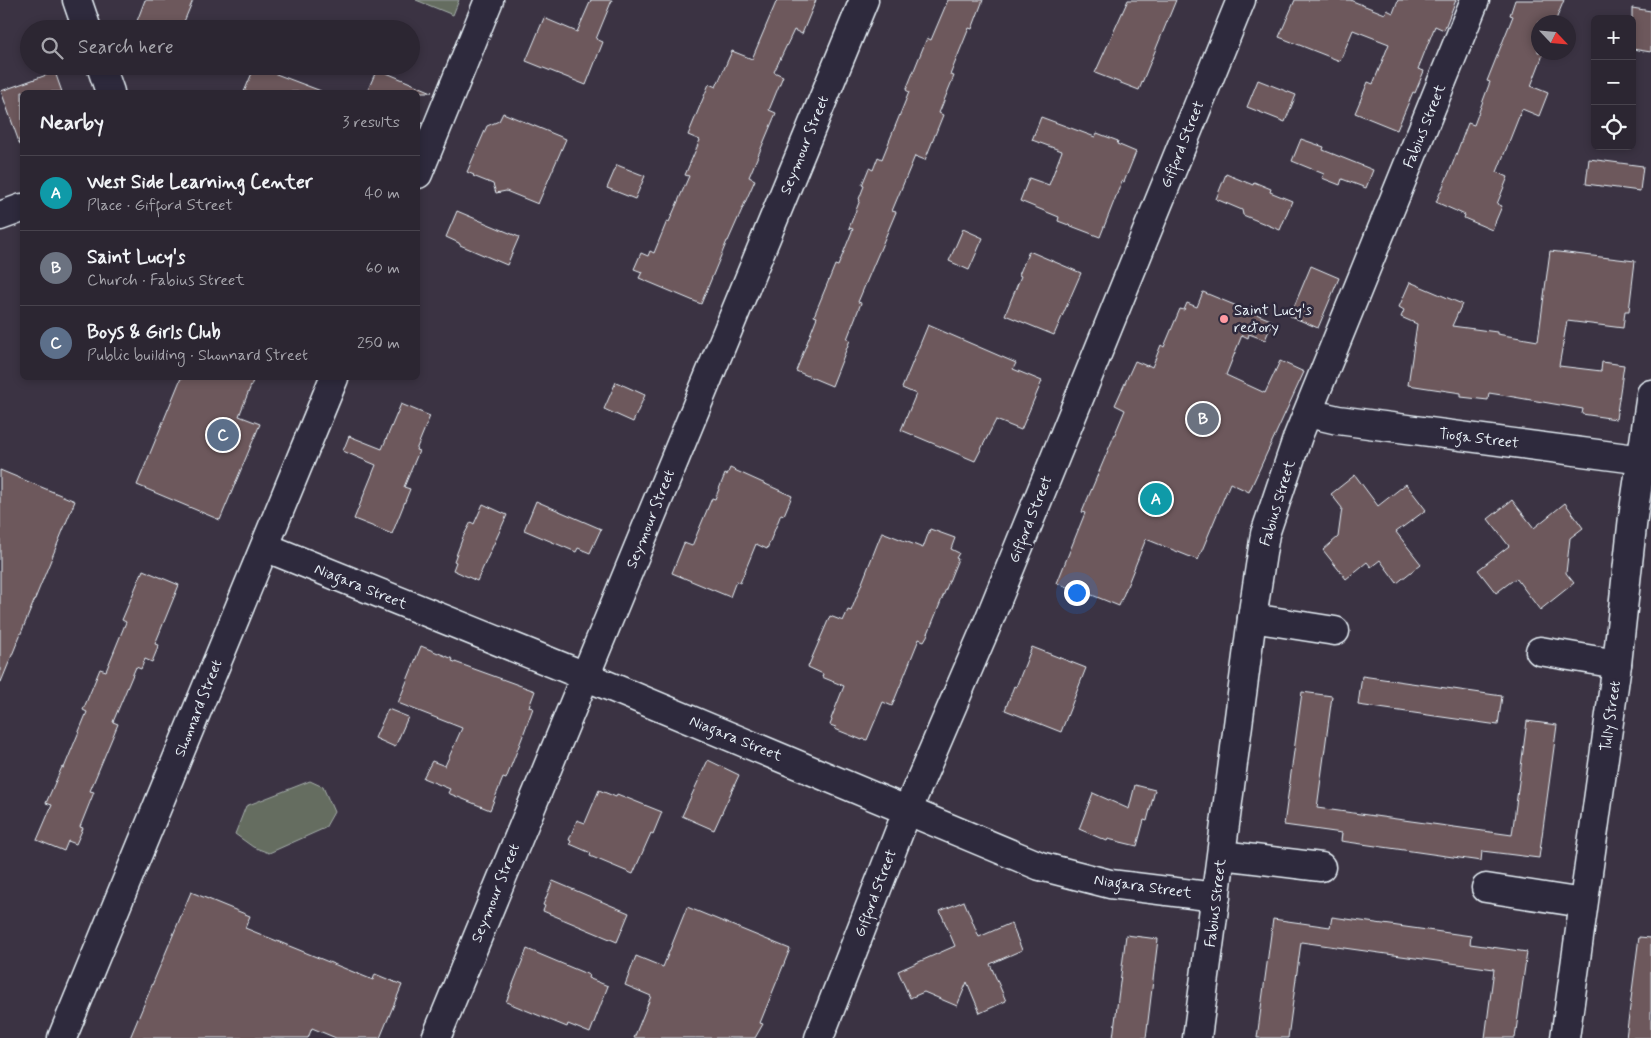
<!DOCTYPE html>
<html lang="en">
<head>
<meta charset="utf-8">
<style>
  body { margin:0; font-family:Mynerve,sans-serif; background:#342e3a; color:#f1f3f6 }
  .controls { position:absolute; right:15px; top:15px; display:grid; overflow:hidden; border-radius:8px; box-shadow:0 2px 8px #0003 }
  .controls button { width:45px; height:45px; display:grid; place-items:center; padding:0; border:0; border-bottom:1px solid #48434d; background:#2c2632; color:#f1f3f6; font:25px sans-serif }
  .compass { position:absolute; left:1531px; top:15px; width:45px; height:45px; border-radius:50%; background:#2c2632; box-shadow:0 2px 8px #0003; rotate:116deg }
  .you { position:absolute; left:1076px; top:592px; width:18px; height:18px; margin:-12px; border:4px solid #fff; border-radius:50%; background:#1a73e8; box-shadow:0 0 0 8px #1a73e833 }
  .badge { display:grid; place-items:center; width:32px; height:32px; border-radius:50%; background:#1a73e8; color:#fff; font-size:16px; font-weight:700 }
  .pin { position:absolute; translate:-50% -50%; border:2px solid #fff; box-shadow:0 1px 5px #0006 }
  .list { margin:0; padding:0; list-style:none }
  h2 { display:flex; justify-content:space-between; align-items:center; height:65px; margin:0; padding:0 20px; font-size:21px }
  h2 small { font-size:16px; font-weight:400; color:#a6a5ac }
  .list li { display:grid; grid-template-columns:32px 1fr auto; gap:15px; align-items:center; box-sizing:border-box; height:75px; padding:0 20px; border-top:1px solid #48434d }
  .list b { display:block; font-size:19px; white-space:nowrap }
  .list p { margin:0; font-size:16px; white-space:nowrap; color:#a6a5ac }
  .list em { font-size:16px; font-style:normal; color:#a6a5ac }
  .icon { flex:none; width:28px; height:28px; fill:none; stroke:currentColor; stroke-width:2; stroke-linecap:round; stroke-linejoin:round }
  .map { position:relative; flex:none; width:1651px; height:1038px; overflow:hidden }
  .search { position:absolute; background:#2c2632; box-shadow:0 2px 8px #0003; left:20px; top:20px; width:400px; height:55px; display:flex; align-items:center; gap:12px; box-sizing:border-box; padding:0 18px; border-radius:28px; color:#a6a5ac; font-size:19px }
  .panel { position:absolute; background:#2c2632; box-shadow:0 2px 8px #0003; left:20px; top:90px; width:400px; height:290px; border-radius:8px }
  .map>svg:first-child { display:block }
  .green { fill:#656d60; stroke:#a6afac }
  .building { fill:#6d585c; stroke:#e8f1f8 }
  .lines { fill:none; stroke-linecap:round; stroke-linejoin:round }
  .minor-casing { stroke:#e8f1f8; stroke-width:31 }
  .minor { stroke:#2f2a3d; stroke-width:28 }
  .poi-dot { fill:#ff9aa2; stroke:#2f2a3d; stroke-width:2 }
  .labels { text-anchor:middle; stroke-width:5; stroke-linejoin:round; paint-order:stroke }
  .street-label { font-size:15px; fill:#e8f1f8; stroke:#2f2a3d }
  .poi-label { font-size:15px; fill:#e8f1f8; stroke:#2f2a3d; text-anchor:start }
</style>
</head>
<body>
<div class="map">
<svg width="1651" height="1038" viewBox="0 0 1651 1038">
  <rect width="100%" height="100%" fill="#3b3343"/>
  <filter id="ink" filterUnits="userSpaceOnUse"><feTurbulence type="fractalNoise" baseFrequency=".02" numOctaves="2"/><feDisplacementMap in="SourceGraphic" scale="10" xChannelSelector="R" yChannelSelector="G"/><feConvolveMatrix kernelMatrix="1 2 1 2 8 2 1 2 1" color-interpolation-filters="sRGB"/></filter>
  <g filter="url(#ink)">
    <g class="green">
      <polygon points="416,0 459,0 453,15"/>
      <polygon points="310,781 323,787 334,812 325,828 269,853 253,847 235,834 246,806"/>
    </g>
    <g class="building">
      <polygon points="145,0 193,0 181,29 134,29"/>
      <polygon points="591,0 612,0 596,39 603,42 586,85 526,61 544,18 577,32"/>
      <polygon points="777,0 816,0 802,34 794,30 774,72 783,76 769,110 776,113 749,177 755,180 728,241 727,241 701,304 639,278 642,272 634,269 641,253 648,256 650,251 654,253 667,221 669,222 689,176 685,175 700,140 688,135 709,84 716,87 732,51 752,59"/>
      <polygon points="948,0 983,0 972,29 969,28 950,75 954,76 939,113 943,115 925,160 915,156 892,211 896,212 858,302 861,303 847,339 850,340 832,386 796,371 817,317 814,316 835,265 838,266 853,229 849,228 860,200 859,199 864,186 862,185 869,168 873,170 878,157 882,159 909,92 906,90 927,38 931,40"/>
      <polygon points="1128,0 1176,0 1139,90 1095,73"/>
      <polygon points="1295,0 1350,0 1385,14 1387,10 1393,13 1398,0 1456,0 1444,30 1435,26 1418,69 1424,71 1415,93 1413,92 1397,130 1355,113 1368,82 1373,84 1389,44 1353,30 1340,61 1279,37"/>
      <polygon points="1515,0 1564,0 1555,22 1538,22 1538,52 1544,52 1531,86 1548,93 1539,116 1522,109 1497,172 1508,177 1497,204 1502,206 1492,230 1464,218 1465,215 1436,202 1451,168 1468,123 1474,125 1490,82 1487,81 1513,16 1510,15"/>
      <polygon points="1632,8 1651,11 1651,52 1632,49"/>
      <polygon points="255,66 321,91 321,92 244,92"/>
      <polygon points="377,69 432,92 367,92"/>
      <polygon points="55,72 62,92 22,92 22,145 20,145 1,91"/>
      <polygon points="1258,80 1296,95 1285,122 1247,107"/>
      <polygon points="503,113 566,139 538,204 506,191 496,193 493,184 473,176 474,175 467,172 487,126 499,121"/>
      <polygon points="1041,117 1095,137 1097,133 1118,141 1117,144 1136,152 1124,182 1122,181 1100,237 1058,221 1059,217 1020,201 1029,178 1049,185 1062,151 1032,140"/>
      <polygon points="1301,139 1324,147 1323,150 1373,170 1366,188 1342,179 1340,185 1322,178 1324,174 1292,161"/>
      <polygon points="1589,159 1643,166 1640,191 1586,184"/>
      <polygon points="617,165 645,176 635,199 607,188"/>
      <polygon points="1226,174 1253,185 1254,182 1271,189 1270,192 1292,201 1280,230 1243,215 1242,210 1216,199"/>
      <polygon points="457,211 519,237 507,265 460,245 459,243 446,237"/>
      <polygon points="963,229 983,238 969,270 949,261"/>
      <polygon points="1029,251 1081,273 1054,335 1005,315 1021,276 1019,275"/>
      <polygon points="1550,251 1635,261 1629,311 1625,311 1623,328 1567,321 1559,366 1601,371 1602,362 1624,365 1616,419 1582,414 1583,409 1508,396 1489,393 1488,400 1461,397 1461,393 1408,385 1417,324 1401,317 1404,310 1399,307 1410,282 1462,304 1452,326 1497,332 1497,334 1538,341"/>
      <polygon points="1311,266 1339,278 1318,328 1290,316"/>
      <polygon points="1203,292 1273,321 1265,340 1249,334 1248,338 1242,335 1226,375 1265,393 1280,361 1304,372 1249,492 1230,483 1198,560 1146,539 1119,606 1087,593 1086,595 1057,583 1085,513 1082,512 1125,410 1115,405 1135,361 1147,366 1148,365 1152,367 1161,345 1164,347 1180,309 1184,310 1187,303 1197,307"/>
      <polygon points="928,325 1016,363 1013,369 1042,381 1021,430 996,420 975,461 901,430 916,394 902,388"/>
      <polygon points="181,378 254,378 239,416 260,424 220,520 137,485"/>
      <polygon points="616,382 645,395 633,422 604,409"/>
      <polygon points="401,404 430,416 416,450 419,451 404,487 410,489 392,534 354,519 376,465 343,451 349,436 382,449"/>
      <polygon points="730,468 792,496 784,515 781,514 767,549 756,544 740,583 736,581 730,597 672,573 684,543 692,546 712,498 715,499 725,474 727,475"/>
      <polygon points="0,470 75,501 1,682 0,682"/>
      <polygon points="1355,475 1378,506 1406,484 1426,510 1396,532 1421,564 1397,583 1380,560 1371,567 1367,562 1346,579 1323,550 1338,537 1342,508 1331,494"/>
      <polygon points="1512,500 1534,528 1565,503 1583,528 1570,538 1566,573 1574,583 1540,610 1516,578 1496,593 1478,570 1509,546 1488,519"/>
      <polygon points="536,501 601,529 590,553 578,548 576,552 524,530"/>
      <polygon points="483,504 507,515 477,581 453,570 456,562 454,561 463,537 471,522 474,524"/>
      <polygon points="930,529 955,538 951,549 959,553 956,558 958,559 927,636 924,641 919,639 892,706 883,702 867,740 863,739 862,740 835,729 836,727 830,725 832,720 831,719 844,686 822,677 823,674 808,667 830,616 843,621 848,610 851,611 882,532 923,548"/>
      <polygon points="143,570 179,585 155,644 159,645 152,662 145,659 141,669 136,667 113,722 118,724 90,791 94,792 80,827 83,828 76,844 68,841 64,851 37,840 52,805 46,803 62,767 64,768 87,712 83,710 100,669 106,671 126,622 122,620"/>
      <polygon points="421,646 453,659 452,661 535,691 529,707 533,708 522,738 506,779 503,778 490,810 448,793 450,789 423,778 432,761 445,766 462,728 398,703"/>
      <polygon points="1032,647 1086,668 1061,732 1005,710 1014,686 1016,687"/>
      <polygon points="1362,676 1502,696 1498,725 1358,705"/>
      <polygon points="1302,692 1332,696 1317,808 1512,835 1527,721 1557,725 1539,858 1482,851 1481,861 1341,841 1342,833 1284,825"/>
      <polygon points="388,709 408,717 395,747 375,738"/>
      <polygon points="708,760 739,775 714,830 682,816"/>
      <polygon points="1135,785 1155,790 1147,821 1144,820 1137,846 1108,839 1107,841 1079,829 1093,793 1129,809"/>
      <polygon points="599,790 616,797 617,794 662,812 653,834 651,833 633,874 590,856 591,853 570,844 571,841 569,840 577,820 585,823"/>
      <polygon points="553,881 629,913 617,942 543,911 545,906 543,905"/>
      <polygon points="191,892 250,916 245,928 373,980 375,974 402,985 380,1038 336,1038 312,1028 308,1038 130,1038"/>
      <polygon points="964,901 979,937 1011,923 1022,950 990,964 1006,1001 980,1013 967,982 957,1006 924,992 910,998 898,971 955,946 940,911"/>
      <polygon points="687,907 790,949 760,1023 763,1024 755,1038 634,1038 651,996 625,985 636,956 663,967"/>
      <polygon points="1332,917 1471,936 1470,944 1527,952 1515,1038 1485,1038 1494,969 1301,942 1288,1038 1257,1038 1273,919 1330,927"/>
      <polygon points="1126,935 1158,939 1146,1038 1113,1038"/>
      <polygon points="1639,937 1651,938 1651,1038 1626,1038"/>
      <polygon points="527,949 589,975 588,978 608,986 590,1033 568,1024 567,1027 506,1002"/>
    </g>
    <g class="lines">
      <g class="minor-casing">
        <g id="minor">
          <polyline points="77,0 87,29"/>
          <polyline points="101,66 110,92"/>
          <polyline points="418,174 489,0"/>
          <polyline points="0,216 22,208"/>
          <polyline points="1308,413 1338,420 1651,461"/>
          <polyline points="265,547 585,676 1040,866 1110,884 1216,897"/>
          <polyline points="1252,618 1335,631"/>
          <polyline points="1540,651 1617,664"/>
          <polyline points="1222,855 1321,867"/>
          <polyline points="1486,888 1583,903"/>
          <polyline points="62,1038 334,378"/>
          <polyline points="436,1038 864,0"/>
          <polyline points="819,1038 908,809 987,625 1241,0"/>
          <polyline points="1197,1038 1252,618 1265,534 1298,436 1475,0"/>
          <polyline points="1565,1038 1617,664 1633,517 1651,394"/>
        </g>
      </g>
      <use href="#minor" class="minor"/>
    </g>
  </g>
  <circle class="poi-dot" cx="1224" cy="319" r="5"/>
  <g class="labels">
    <g class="street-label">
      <text transform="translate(1424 126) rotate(-68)" y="5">Fabius Street</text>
      <text transform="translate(1182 144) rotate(-68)" y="5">Gifford Street</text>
      <text transform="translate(804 145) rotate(-68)" y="5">Seymour Street</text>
      <text transform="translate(1479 438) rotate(7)" y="5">Tioga Street</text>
      <text transform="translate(1277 503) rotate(-73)" y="5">Fabius Street</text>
      <text transform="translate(650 519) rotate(-68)" y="5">Seymour Street</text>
      <text transform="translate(1030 519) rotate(-68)" y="5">Gifford Street</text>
      <text transform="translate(361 586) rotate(22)" y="5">Niagara Street</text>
      <text transform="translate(198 708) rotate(-68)" y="5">Shonnard Street</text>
      <text transform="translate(1610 716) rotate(-82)" y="5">Tully Street</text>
      <text transform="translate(736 738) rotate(22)" y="5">Niagara Street</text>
      <text transform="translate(1143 886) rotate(8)" y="5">Niagara Street</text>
      <text transform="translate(495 893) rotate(-68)" y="5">Seymour Street</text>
      <text transform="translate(875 893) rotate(-69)" y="5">Gifford Street</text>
      <text transform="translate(1215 903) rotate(-83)" y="5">Fabius Street</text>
    </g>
    <g class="poi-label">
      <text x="1234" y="315">Saint Lucy's<tspan x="1234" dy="17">rectory</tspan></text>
    </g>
  </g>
</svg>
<div class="controls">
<button>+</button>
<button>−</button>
<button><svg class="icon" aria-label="locate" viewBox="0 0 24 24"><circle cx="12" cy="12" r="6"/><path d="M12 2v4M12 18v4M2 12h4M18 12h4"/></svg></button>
</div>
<svg class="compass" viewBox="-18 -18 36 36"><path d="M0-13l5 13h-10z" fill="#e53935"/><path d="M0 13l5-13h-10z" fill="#a6a5ac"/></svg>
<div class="you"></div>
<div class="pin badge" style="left:1156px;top:499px;background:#0f9aa8">A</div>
<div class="pin badge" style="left:1203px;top:419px;background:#6b7280">B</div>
<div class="pin badge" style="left:223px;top:435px;background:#5c6f8a">C</div>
<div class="search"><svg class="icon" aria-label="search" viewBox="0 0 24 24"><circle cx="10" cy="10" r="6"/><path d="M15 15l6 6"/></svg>Search here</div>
<section class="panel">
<h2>Nearby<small>3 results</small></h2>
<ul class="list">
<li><span class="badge" style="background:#0f9aa8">A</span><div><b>West Side Learning Center</b><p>Place · Gifford Street</p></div><em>40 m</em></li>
<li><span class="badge" style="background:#6b7280">B</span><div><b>Saint Lucy's</b><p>Church · Fabius Street</p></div><em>60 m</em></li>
<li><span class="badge" style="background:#5c6f8a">C</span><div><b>Boys &amp; Girls Club</b><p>Public building · Shonnard Street</p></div><em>250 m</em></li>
</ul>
</section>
</div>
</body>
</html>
